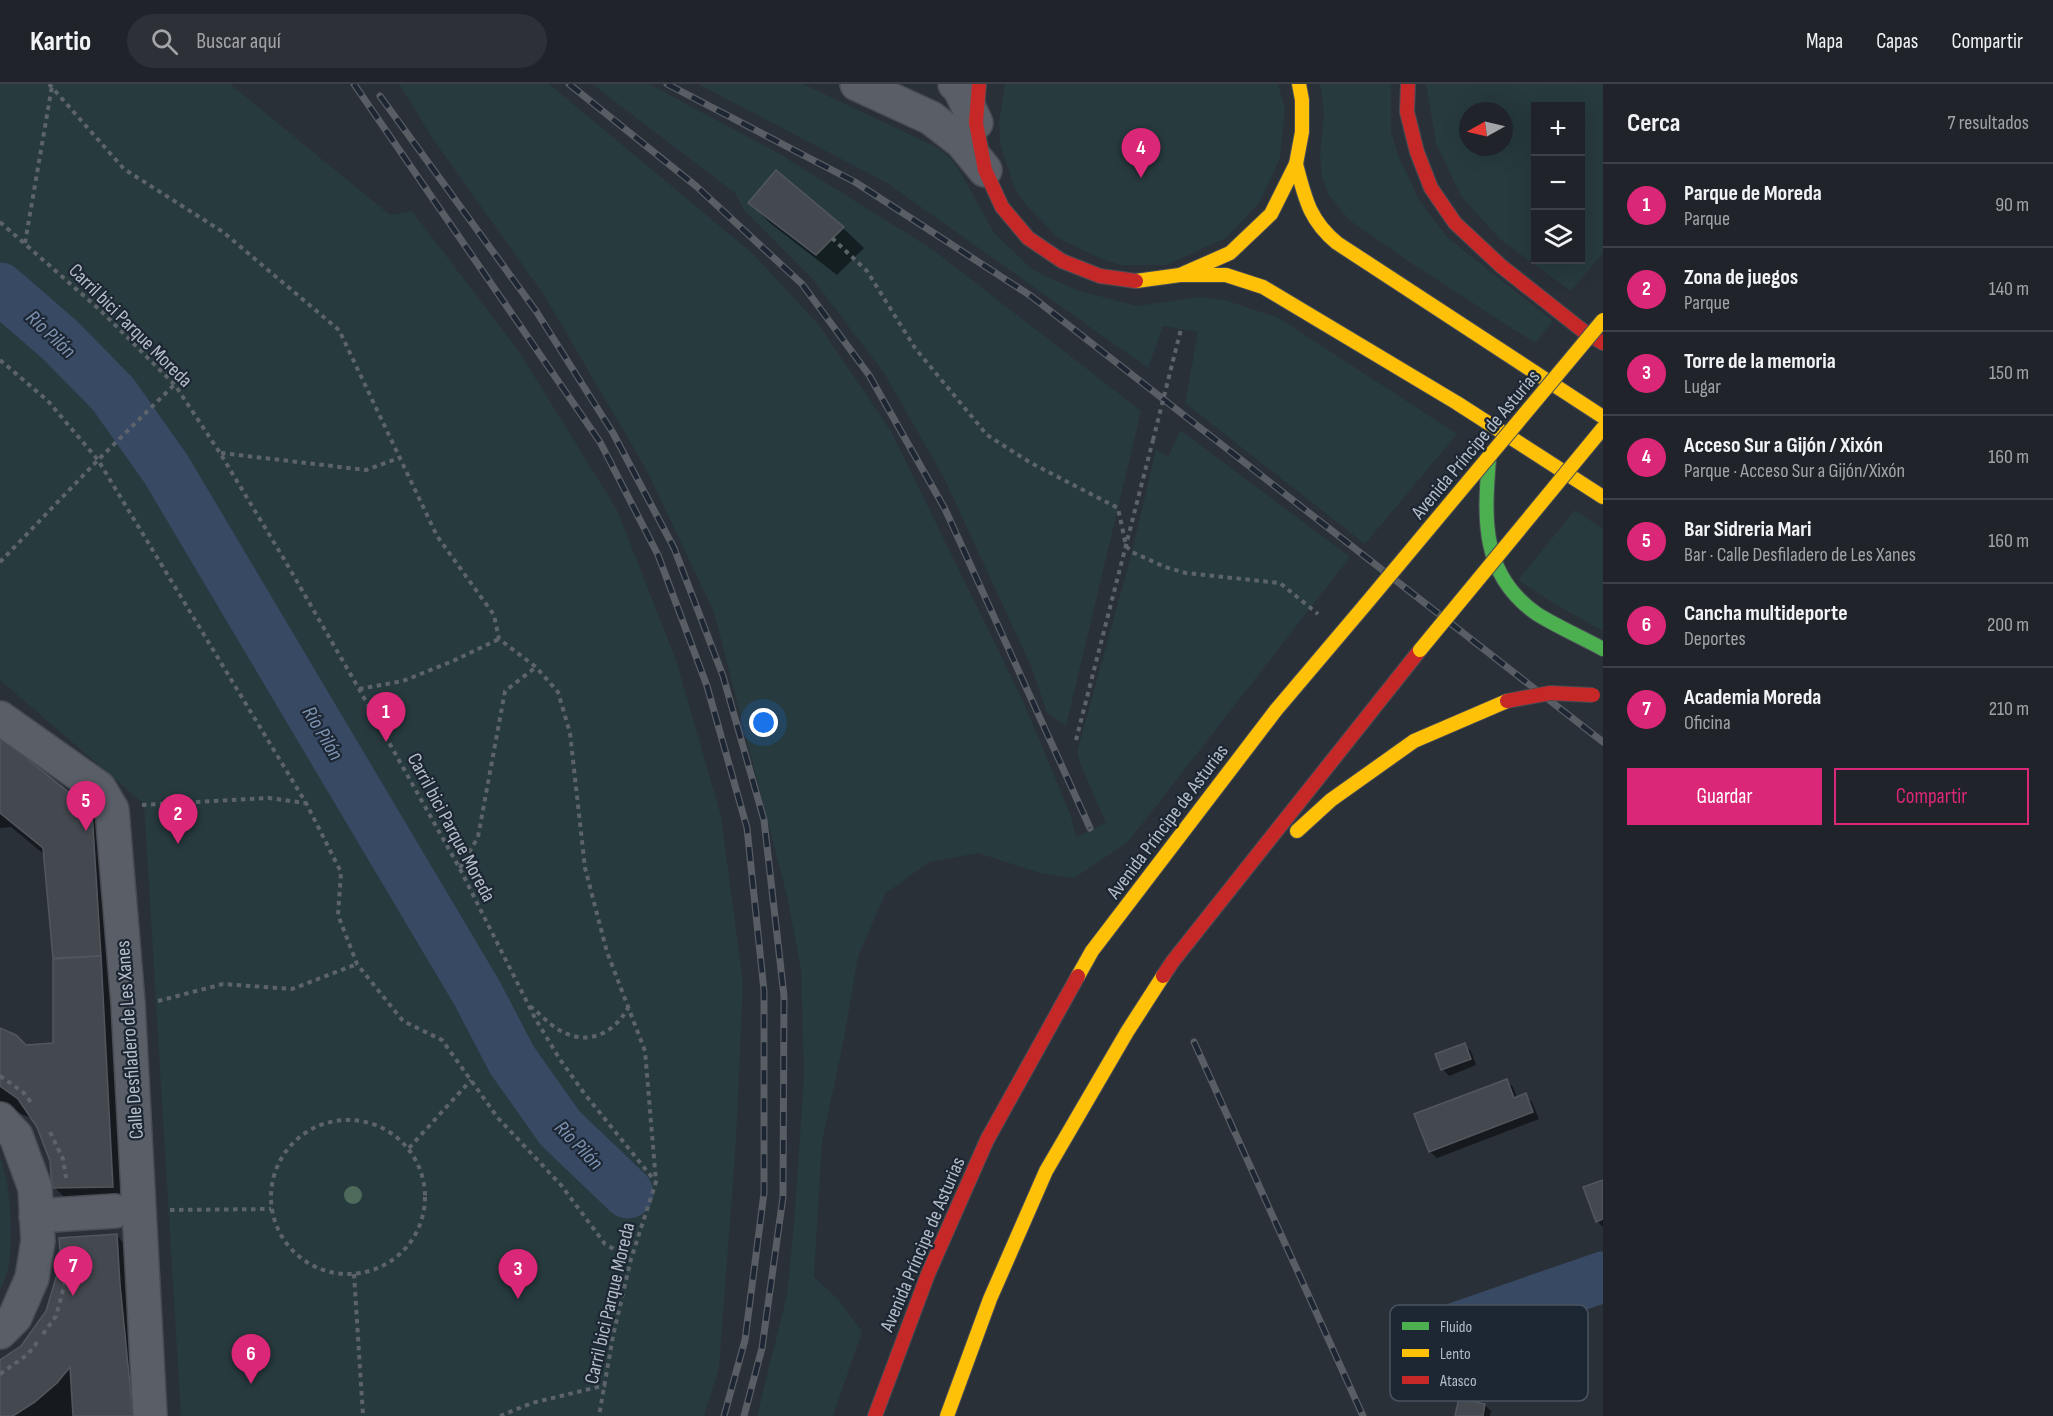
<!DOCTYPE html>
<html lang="es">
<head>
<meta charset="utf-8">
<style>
  body { margin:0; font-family:"Sofia Sans Condensed",sans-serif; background:#2d3036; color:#f1f3f6 }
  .controls { position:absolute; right:18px; top:18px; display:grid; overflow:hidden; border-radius:0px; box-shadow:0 6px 24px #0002 }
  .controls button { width:54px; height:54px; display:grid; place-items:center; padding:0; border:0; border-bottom:2px solid #3d4147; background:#20242a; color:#f1f3f6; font:30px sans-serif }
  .compass { position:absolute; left:1459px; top:18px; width:54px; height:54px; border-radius:50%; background:#20242a; box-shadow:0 6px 24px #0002; rotate:262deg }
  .you { position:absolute; left:764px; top:639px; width:21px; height:21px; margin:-15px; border:4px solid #fff; border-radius:50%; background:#1a73e8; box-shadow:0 0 0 9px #1a73e833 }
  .badge { display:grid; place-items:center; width:39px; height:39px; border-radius:50%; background:#db2777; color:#fff; font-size:20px; font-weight:700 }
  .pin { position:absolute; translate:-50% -50px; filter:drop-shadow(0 2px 3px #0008) }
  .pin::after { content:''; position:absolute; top:32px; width:21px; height:18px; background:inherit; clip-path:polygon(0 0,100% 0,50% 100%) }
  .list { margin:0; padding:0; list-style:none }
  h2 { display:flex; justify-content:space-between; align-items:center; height:78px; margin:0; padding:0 24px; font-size:26px }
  h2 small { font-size:20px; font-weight:400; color:#a2a4a8 }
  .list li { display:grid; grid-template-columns:39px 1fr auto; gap:18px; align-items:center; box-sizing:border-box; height:84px; padding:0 24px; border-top:2px solid #3d4147 }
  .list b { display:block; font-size:22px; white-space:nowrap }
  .list p { margin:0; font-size:20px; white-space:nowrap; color:#a2a4a8 }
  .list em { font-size:20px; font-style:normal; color:#a2a4a8 }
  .actions { display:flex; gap:12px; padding:18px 24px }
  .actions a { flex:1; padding:14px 0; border:2px solid #db2777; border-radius:0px; text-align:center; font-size:21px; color:#db2777 }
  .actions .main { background:#db2777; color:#fff }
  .icon { flex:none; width:33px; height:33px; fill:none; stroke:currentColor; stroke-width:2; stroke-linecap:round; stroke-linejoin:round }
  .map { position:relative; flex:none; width:1603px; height:1332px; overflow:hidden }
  header { display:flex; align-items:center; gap:36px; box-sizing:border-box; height:84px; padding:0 30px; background:#20242a; border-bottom:2px solid #3d4147 }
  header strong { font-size:28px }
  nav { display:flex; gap:33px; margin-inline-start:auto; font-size:21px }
  .search { width:420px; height:54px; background:#2d3036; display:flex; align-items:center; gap:15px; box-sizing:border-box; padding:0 21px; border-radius:33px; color:#a2a4a8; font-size:22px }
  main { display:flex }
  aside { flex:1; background:#20242a }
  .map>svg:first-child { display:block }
  .green { fill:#273a3e; fill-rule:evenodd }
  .shadow { fill:#0007 }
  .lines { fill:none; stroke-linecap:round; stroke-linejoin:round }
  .river { stroke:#384963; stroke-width:51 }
  .building { fill:#444950; stroke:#52575f; stroke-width:1.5 }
  .street-casing { stroke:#484c53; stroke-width:36 }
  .fast-casing { stroke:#484c55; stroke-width:16 }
  .slow-casing { stroke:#484c55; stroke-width:16 }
  .jam-casing { stroke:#484c55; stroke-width:16 }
  .path { stroke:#5d636a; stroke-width:4; stroke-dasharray:4.5 4.5; stroke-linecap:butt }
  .street { stroke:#5a5e66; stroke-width:33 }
  .fast { stroke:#4caf50; stroke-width:14 }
  .slow { stroke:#ffc107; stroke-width:14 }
  .jam { stroke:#c62828; stroke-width:14 }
  .rail-casing { stroke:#595d64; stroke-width:7 }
  .rail { stroke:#1d2633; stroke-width:4.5; stroke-dasharray:14; stroke-linecap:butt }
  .slow-bridge-casing { stroke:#474c53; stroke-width:16; stroke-linecap:butt }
  .jam-bridge-casing { stroke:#474c53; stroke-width:16; stroke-linecap:butt }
  .path-bridge { stroke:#5d636a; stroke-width:4; stroke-dasharray:4.5 4.5; stroke-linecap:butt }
  .slow-bridge { stroke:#ffc107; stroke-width:14 }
  .jam-bridge { stroke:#c62828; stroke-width:14 }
  .tree { fill:#4e6a5a }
  .labels { text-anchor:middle; stroke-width:4.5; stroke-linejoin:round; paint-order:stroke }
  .street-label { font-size:20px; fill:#b4bcc9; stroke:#1d2633 }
  .water-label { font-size:21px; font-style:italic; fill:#7c92b1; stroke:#1d2633 }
  .key { fill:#1d2633; stroke:#4a5360; stroke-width:1.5 }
  .key-label { font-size:16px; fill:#b4bcc9 }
</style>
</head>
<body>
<header>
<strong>Kartio</strong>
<div class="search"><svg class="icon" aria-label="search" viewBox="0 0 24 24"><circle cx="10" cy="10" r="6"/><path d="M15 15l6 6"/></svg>Buscar aquí</div>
<nav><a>Mapa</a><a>Capas</a><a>Compartir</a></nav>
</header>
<main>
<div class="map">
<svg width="1603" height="1332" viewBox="0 0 1603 1332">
  <rect width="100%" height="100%" fill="#2a3038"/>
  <g class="green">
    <polygon points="0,0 230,0 390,131 412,127 520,269 617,426 676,576 721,732 743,899 736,1057 719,1284 704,1332 181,1332 144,720 0,596"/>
    <polygon points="399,0 549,0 752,169 819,241 892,349 1023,617 1071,732 1076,753 1106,739 1080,679 1077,668 1132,468 1156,365 1168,373 1180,346 1350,473 1128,758 1074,794 1043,790 978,769 929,778 885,810 858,873 844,955 822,1058 814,1193 839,1216 862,1248 833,1332 757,1332 787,1211 794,1140 804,992 801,886 788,816 714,528 646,385 544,211 433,55"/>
    <path d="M592,0H649L778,69L932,165L1141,327L1066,642L1047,629L1031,582L944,394L884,289L812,194L745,127L735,109ZM776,86L844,143L817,170L748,119Z"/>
    <polygon points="698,0 803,0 936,63 949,73 958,84 994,149 1033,186 1076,206 1137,222 1199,213 1225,216 1279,234 1457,350 1365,460 1185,319 1198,248 1163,242 1148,284 887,99"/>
    <polygon points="1005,0 1278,0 1285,25 1280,74 1260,118 1226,154 1166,181 1121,181 1099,174 1058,154 1027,122 1015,105 1000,60 999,38"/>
    <polygon points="1320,0 1391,0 1391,48 1398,71 1420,118 1448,154 1553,237 1535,259 1414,181 1349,136 1329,111 1322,93 1320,70 1324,30"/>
    <path d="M1426,0H1603V169L1571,207L1501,156L1461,112L1436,59ZM1536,22H1580V176H1536ZM1468,27H1504V63H1468Z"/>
    <polygon points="1575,426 1603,445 1603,547 1553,519 1518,496"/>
    <path d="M0,1073C11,1103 13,1148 9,1180C8,1189 3,1198 0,1207Z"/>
  </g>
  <g class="shadow">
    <polygon points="750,119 843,144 864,164 837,191 770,139"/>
    <polygon points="0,655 91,728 131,767 151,1141 93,1142 54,1103 52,1077 38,1042 31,1034 0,1021 0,945 26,963 54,960 54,874 45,771 11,743 0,744"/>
    <polygon points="1464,961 1471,967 1476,981 1449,992 1443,985"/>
    <polygon points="1506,996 1513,1003 1517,1014 1525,1011 1532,1018 1539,1035 1437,1074 1430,1068 1416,1031"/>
    <polygon points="1603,1097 1603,1143 1597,1137"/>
    <polygon points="117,1152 155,1191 158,1240 167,1332 0,1332 0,1278 22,1263 47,1228"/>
    <polygon points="1485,1321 1491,1327 1490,1332 1456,1332"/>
  </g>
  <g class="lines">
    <g class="river">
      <polyline points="0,204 60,256 113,310 166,385 477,909 512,976 560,1044 628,1109"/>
      <polyline points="1421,1256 1603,1193"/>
    </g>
  </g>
  <g class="building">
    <polygon points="776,86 844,143 816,171 748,119"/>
    <polygon points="0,653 92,727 101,872 53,874 43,764 0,729"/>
    <polygon points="101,872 113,1103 52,1104 50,1077 37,1043 18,1015 0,1002 0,944 16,951 26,961 53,959 53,875"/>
    <polygon points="1465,959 1471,975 1441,986 1435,970"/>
    <polygon points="1507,995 1514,1014 1526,1009 1533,1028 1429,1068 1414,1030"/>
    <polygon points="1603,1096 1603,1135 1596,1138 1583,1103"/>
    <polygon points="117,1150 120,1200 133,1332 73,1332 70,1283 57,1299 35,1318 13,1332 0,1332 0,1276 21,1262 46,1227 61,1177 59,1154"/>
    <polygon points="1459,1314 1485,1320 1483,1332 1455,1332"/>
  </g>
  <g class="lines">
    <g class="street-casing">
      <g id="street">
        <polyline points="857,0 931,34 962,58 985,86"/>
        <polyline points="955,0 960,5 976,39"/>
        <polyline points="0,634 99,704 112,726 128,919 150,1332"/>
        <polyline points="0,1035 16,1052 35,1104 38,1157 32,1194 15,1233 0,1248"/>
        <polyline points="36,1132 115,1127"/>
      </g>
    </g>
    <g class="fast-casing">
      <path id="fast" d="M1489,375C1484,436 1481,491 1537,530C1558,543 1581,553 1603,565"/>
    </g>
    <g class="slow-casing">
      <g id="slow">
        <path d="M1296,80C1305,114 1309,136 1337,159L1603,333"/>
        <polyline points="1180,191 1226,191 1263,203 1457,319 1603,413"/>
        <polyline points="1136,197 1180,191 1230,169 1271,130 1296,80 1302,48 1302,16 1299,0"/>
        <polyline points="1297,747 1331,716 1414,657 1507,617"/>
        <polyline points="1078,892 1092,867 1276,626 1365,521"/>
        <polyline points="947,1332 990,1215 1046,1087 1127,948 1163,892"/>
      </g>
    </g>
    <g class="jam-casing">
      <g id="jam">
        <polyline points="979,0 976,39 985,86 1002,123 1028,154 1062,177 1100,192 1136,197"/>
        <polyline points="1408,0 1407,28 1417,68 1431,104 1455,139 1501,182 1582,246 1603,259"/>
        <polyline points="1163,892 1173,877 1420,566"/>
        <polyline points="875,1332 928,1190 987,1056 1078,892"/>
      </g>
    </g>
    <g class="path">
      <polyline points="49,0 124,85 223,148 339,246 437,452 494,531 499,555 536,583 558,608 570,649 585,784 607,868 645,967 656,1098 631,1175 613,1252 599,1332"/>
      <polyline points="0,138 100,226 175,301 220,369 284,475 359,605 460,785 535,934 559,974 584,1009 655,1097"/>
      <polyline points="832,154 867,187 915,264 987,351 1031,379 1118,424 1126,462 1132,468 1165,483 1186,489 1280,499 1318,530"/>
      <polyline points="25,159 52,2"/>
      <polyline points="0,276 48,317 98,376 306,719 341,788 338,831 357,880 403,937 442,956 498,1034 561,1101 605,1160 631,1175"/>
      <polyline points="221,369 366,386 399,374"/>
      <polyline points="0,478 98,376 174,301"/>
      <polyline points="359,605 403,597 453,577 499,555"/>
      <polyline points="1076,656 1153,356"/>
      <polyline points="142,721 269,714 305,719"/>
      <polyline points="460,784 478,753 505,607 536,583"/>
      <polyline points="158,917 223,900 292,905 357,880"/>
      <path d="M530,922C539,929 547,938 556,944C585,963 612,952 628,924"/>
      <polyline points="0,992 23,1008 33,1021"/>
      <circle cx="348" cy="1113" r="77"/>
      <polyline points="50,1048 63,1075 66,1094"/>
      <polyline points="409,1064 471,996"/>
      <polyline points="170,1126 271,1125"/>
      <polyline points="354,1190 363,1332"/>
      <polyline points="43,1250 56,1232 70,1180 70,1164"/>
      <polyline points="0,1290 27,1271 39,1256"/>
      <polyline points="500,1332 532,1319 606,1301"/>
    </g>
    <use href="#street" class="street"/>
    <use href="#fast" class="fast"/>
    <use href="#slow" class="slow"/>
    <use href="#jam" class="jam"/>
    <g class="rail-casing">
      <g id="rail">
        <polyline points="354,0 600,358 658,471 707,602 747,744 764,907 764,1109 745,1256 724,1332"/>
        <polyline points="569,0 696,102 802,200 869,291 945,425 1090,744"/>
        <polyline points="667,0 855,98 1031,212 1603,658"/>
        <polyline points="380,12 536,227 613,349 674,464 723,592 764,736 784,912 783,1113 762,1264 744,1332"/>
        <polyline points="1194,958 1363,1332"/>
      </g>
    </g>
    <use href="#rail" class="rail"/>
    <g class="slow-bridge-casing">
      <g id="slow-bridge">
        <polyline points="1365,521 1603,236"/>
        <polyline points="1420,566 1603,344"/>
      </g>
    </g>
    <g class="jam-bridge-casing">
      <polyline id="jam-bridge" points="1507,617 1550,609 1593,611"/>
    </g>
    <polyline class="path-bridge" points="1153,356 1181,245"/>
    <use href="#slow-bridge" class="slow-bridge"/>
    <use href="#jam-bridge" class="jam-bridge"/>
  </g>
  <circle class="tree" cx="353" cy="1111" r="9"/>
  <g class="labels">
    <g class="street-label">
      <text transform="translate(131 241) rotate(45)" y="7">Carril bici Parque Moreda</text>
      <text transform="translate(1475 360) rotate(-50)" y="7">Avenida Príncipe de Asturias</text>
      <text transform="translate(1167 737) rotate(-53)" y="7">Avenida Príncipe de Asturias</text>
      <text transform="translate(452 743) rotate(62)" y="7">Carril bici Parque Moreda</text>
      <text transform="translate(129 956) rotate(-94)" y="7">Calle Desfiladero de Les Xanes</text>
      <text transform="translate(922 1160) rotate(-67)" y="7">Avenida Príncipe de Asturias</text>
      <text transform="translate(609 1219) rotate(-77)" y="7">Carril bici Parque Moreda</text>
    </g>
    <g class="water-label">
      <text transform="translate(51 250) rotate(43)" y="7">Río Pilón</text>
      <text transform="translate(323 649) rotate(59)" y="7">Río Pilón</text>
      <text transform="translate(579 1061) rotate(46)" y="7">Río Pilón</text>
    </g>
  </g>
  <rect x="1390" y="1221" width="198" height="96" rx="9" class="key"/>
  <rect x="1402" y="1238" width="27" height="8" fill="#4caf50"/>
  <rect x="1402" y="1265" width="27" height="8" fill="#ffc107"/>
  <rect x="1402" y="1292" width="27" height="8" fill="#c62828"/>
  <g class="key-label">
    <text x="1440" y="1248">Fluido</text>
    <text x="1440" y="1275">Lento</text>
    <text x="1440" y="1302">Atasco</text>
  </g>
</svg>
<div class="controls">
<button>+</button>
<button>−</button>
<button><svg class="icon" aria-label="layers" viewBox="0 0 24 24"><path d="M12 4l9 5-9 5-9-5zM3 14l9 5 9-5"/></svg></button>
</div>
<svg class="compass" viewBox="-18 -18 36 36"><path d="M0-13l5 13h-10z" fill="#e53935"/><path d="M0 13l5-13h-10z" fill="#a2a4a8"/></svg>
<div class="you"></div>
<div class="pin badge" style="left:386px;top:658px">1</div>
<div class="pin badge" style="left:178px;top:760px">2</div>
<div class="pin badge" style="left:518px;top:1215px">3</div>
<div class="pin badge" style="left:1141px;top:94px">4</div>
<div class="pin badge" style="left:86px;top:747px">5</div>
<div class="pin badge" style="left:251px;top:1300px">6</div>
<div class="pin badge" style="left:73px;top:1212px">7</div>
</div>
<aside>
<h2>Cerca<small>7 resultados</small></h2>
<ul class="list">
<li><span class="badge">1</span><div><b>Parque de Moreda</b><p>Parque</p></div><em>90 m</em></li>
<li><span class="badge">2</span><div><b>Zona de juegos</b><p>Parque</p></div><em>140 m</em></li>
<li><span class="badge">3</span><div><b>Torre de la memoria</b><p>Lugar</p></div><em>150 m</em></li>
<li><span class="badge">4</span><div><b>Acceso Sur a Gijón / Xixón</b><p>Parque · Acceso Sur a Gijón/Xixón</p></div><em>160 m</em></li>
<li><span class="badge">5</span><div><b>Bar Sidreria Mari</b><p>Bar · Calle Desfiladero de Les Xanes</p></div><em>160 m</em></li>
<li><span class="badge">6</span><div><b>Cancha multideporte</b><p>Deportes</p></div><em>200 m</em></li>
<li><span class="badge">7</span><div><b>Academia Moreda</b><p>Oficina</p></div><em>210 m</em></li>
</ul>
<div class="actions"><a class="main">Guardar</a><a>Compartir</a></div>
</aside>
</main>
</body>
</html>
